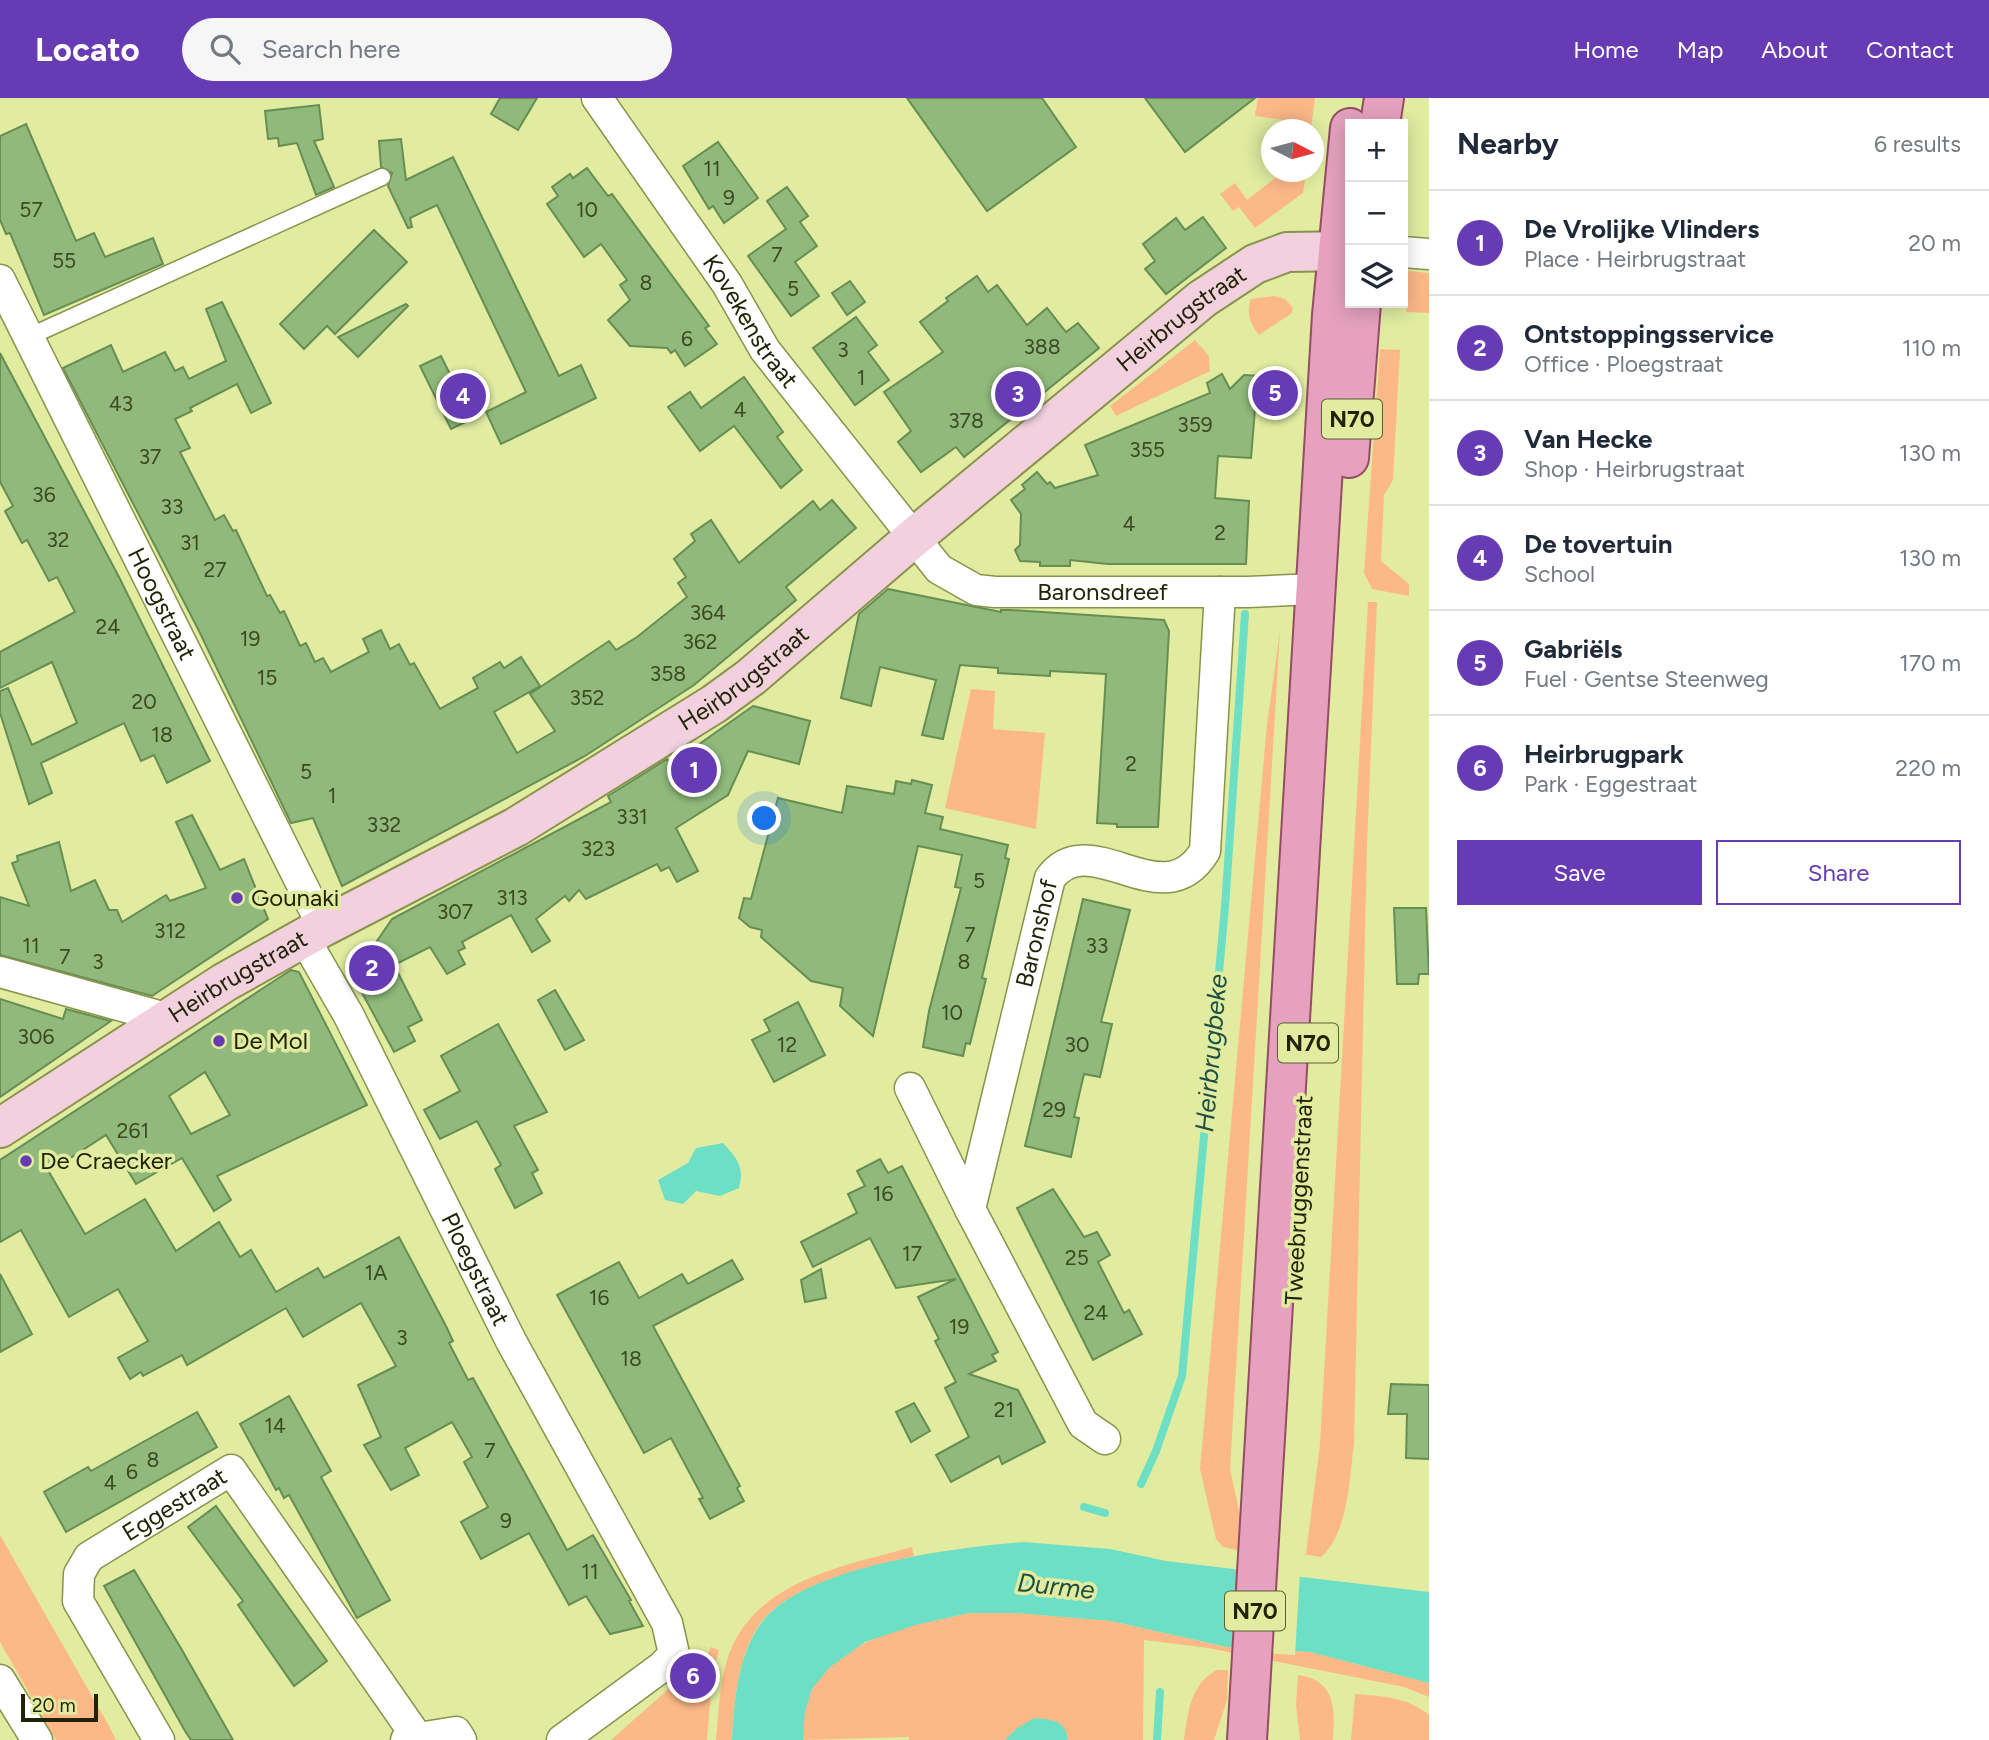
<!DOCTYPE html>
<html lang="en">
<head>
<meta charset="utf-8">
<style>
  body { margin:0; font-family:Figtree,sans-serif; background:#f6f6f7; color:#1f2937 }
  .controls { position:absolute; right:21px; top:21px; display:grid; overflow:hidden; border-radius:0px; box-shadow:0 4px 18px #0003 }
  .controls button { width:63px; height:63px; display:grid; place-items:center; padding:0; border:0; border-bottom:2px solid #e0e1e3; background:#fff; color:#1f2937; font:35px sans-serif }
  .compass { position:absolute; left:1261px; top:21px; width:63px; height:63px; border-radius:50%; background:#fff; box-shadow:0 4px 18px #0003; rotate:96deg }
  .scale { position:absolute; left:21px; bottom:18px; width:77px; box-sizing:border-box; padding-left:7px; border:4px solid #202405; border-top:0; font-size:19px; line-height:24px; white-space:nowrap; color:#202405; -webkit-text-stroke:5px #e1eca1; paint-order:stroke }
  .you { position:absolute; left:765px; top:721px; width:24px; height:24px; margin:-18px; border:5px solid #fff; border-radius:50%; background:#1a73e8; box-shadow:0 0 0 10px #1a73e833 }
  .badge { display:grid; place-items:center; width:46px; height:46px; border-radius:50%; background:#673bb3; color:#fff; font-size:23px; font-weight:700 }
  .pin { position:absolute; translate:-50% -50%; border:4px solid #fff; box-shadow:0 2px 7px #0006 }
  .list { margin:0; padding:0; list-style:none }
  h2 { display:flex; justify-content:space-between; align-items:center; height:91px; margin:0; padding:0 28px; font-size:30px }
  h2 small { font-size:23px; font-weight:400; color:#747a83 }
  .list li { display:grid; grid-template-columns:46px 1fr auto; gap:21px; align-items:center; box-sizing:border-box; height:105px; padding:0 28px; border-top:2px solid #e0e1e3 }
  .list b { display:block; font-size:26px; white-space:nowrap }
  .list p { margin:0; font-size:23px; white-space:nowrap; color:#747a83 }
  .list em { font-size:23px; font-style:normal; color:#747a83 }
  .actions { display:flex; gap:14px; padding:21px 28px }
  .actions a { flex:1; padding:16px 0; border:2px solid #673bb3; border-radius:0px; text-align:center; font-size:24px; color:#673bb3 }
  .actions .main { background:#673bb3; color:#fff }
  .icon { flex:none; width:38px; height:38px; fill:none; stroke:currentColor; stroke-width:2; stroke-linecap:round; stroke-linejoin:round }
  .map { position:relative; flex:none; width:1429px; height:1642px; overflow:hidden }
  header { display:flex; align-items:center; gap:42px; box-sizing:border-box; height:98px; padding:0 35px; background:#673bb3; color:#fff }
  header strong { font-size:33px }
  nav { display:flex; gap:38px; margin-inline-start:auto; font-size:24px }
  .search { width:490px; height:63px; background:#f6f6f7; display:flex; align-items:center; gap:18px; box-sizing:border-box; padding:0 24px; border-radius:38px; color:#747a83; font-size:26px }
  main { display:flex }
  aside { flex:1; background:#fff }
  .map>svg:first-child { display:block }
  .green { fill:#fdb888 }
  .water { fill:#6ddfc4 }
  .pier { fill:#e1eca1 }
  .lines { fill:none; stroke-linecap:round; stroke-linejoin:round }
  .stream { stroke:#6ddfc4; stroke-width:8 }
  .building { fill:#90b97b; stroke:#678e52; stroke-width:2; fill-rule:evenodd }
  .lane-casing { stroke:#89934b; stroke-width:19 }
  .street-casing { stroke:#89934b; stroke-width:33 }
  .secondary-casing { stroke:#89934b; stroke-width:42 }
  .primary-casing { stroke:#944d61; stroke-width:42 }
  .lane { stroke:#fff; stroke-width:16 }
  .street { stroke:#fff; stroke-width:30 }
  .secondary { stroke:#f2d0de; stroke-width:38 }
  .primary { stroke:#e5a1be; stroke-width:38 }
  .poi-dot { fill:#673bb3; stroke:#e1eca1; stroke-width:2.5 }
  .labels { text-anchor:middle; stroke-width:7; stroke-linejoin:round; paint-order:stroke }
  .number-label { font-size:21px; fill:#3c4922 }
  .shield { fill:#e1eca1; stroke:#5a6034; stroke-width:2 }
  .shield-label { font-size:23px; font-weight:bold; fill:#202405 }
  .street-label { font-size:24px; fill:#202405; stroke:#e1eca1 }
  .poi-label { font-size:24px; fill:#202405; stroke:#e1eca1; text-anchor:start }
  .water-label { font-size:26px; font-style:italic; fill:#1e4f44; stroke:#e1eca1 }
</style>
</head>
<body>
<header>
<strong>Locato</strong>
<div class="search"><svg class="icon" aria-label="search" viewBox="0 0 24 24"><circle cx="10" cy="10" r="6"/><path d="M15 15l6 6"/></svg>Search here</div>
<nav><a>Home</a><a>Map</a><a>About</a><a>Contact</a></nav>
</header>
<main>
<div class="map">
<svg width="1429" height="1642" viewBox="0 0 1429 1642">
  <rect width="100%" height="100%" fill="#e1eca1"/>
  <g class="green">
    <polygon points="1258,0 1315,0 1311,31 1291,31 1292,23 1255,18"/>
    <polygon points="1283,74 1306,74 1303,95 1255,130 1239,109 1233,113 1220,96 1235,85 1247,102"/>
    <polygon points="1408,173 1429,175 1429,215 1406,214"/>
    <path d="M1274,198L1285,201L1293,210L1292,215L1259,237C1250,226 1246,214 1251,201Z"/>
    <polygon points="1195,242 1209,258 1210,273 1116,318 1110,308"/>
    <polygon points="1380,251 1400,252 1393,382 1384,397 1381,463 1409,486 1409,498 1372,491 1364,475"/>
    <path d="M1368,504H1377L1367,748L1354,1346C1349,1381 1349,1434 1321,1459L1302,1456H1306L1320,1346Z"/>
    <polygon points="1280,533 1230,1371 1241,1422 1241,1453 1223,1449 1216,1441 1200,1371 1267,626"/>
    <polygon points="971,591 995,593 993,631 1045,635 1036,731 945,710"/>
    <polygon points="0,1437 109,1628 116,1642 56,1642 0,1544"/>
    <path d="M912,1449L914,1458C869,1468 792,1486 762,1523C738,1554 734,1604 732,1642H716C719,1614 719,1583 729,1556C757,1482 844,1468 912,1449Z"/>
    <path d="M969,1515H1015L1111,1523L1227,1549L1310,1554L1429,1585V1599L1404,1589L1208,1550L1144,1542L1143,1642H1068V1637L1016,1631L1005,1642H909V1639L803,1642C804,1625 804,1605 813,1590C845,1538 915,1527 969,1515Z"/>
    <polygon points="711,1549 719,1552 712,1579 707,1642 611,1642 708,1556"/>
    <path d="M1217,1572H1228L1227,1602L1214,1642H1184C1188,1615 1190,1586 1217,1572Z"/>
    <path d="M1298,1577C1336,1582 1335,1612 1333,1642H1300L1296,1607Z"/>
    <path d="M1355,1596C1381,1598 1408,1599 1429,1617V1642H1351Z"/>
  </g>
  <g class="water">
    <path d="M723,1045C737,1060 745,1070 739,1090L720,1098L696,1093L683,1106L665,1102L658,1082L688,1065L696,1050Z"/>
    <path d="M1024,1444L1110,1451L1166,1463L1429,1494V1585L1310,1554L1227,1549L1111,1523L1015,1515H969L916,1527L865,1544L829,1570L812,1591L805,1614L803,1642H732C734,1604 738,1555 762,1524C804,1468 957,1449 1024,1444Z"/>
    <path d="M1034,1620C1050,1621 1066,1622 1068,1642H1005L1016,1631Z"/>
  </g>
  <polygon class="pier" points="1241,1469 1300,1475 1295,1557 1235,1553"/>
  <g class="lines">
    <g class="stream">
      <polyline points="1141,1386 1156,1353 1182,1278 1225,809 1245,516"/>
      <polyline points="1084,1409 1105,1415"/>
      <polyline points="1157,1642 1160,1594"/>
    </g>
  </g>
  <g class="building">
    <polygon points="500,0 537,0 518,32 491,16"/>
    <polygon points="907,0 1042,0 1076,49 987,113"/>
    <polygon points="1145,0 1255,0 1185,54"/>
    <polygon points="319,7 323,41 314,43 334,89 316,97 297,45 279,48 278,40 268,41 265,13"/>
    <polygon points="26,26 76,143 94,135 105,159 153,140 163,166 44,217 10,135 6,136 0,122 0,38"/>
    <polygon points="401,41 406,82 453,59 559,278 581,267 596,300 501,346 486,314 526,294 437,107 410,120 412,129 408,130 388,88 392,75 381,69 379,43"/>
    <polygon points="718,44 758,100 724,125 713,108 709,111 683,68"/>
    <polygon points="587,70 608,98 612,96 709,228 705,230 717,246 685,268 675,252 671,255 667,250 630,248 608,222 630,202 620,187 627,182 601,146 584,159 547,106 558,98 552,89 570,76 573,80"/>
    <polygon points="787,89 808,118 800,124 817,148 795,164 819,198 791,218 748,158 786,131 767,103"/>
    <polygon points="1203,119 1226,150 1166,196 1145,171 1155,163 1143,146 1176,120 1185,132"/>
    <polygon points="374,132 407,164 335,236 327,228 304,251 280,226"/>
    <polygon points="977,178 988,194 997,187 1027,227 1047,210 1066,234 1078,225 1099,250 964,359 956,349 921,374 898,344 911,333 884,294 943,254 920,224 948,203 946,200"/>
    <polygon points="850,183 865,204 847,217 832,195"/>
    <polygon points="222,204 271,305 251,315 237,286 190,310 192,313 175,321 190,350 180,354 215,422 224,417 233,433 236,432 267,498 270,497 280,515 284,513 300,548 306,545 315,564 323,560 331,574 369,554 363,541 381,532 390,551 399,546 410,567 414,565 440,611 478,590 473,580 500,564 504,570 521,559 540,588 494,614 517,655 555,633 530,596 609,543 616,552 637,539 687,499 678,485 686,479 674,461 695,443 691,436 711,422 739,465 813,403 820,412 832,402 856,430 786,489 796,502 694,587 585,658 342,788 313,720 291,725 199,533 63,270 111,247 123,274 165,254 175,273 183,269 189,281 226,263 206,211"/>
    <polygon points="406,206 408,208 358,259 338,239"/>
    <polygon points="856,219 877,247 868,254 889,282 855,307 813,250"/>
    <polygon points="0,255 119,479 210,663 167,685 154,657 141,663 124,625 41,665 52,695 29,706 0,615 0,593 8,590 32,647 77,625 52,564 0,590 0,554 75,514 57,479 49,483 27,442 22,445 5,413 13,408 0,384"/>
    <polygon points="441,258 472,321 451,331 420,268"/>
    <polygon points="1222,276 1230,291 1244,277 1284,279 1282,312 1255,311 1251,360 1218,358 1215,400 1249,403 1246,466 1108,466 1070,462 1070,468 1040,468 1040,464 1020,463 1015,452 1020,447 1021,416 1011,402 1025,391 1022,387 1037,374 1047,386 1050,384 1055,390 1098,377 1085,347 1210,295 1207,285"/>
    <polygon points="744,279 783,334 777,339 802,372 781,390 734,328 700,353 668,309 690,294 701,310"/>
    <polygon points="888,491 1001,514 1001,512 1012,512 1164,522 1169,533 1158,729 1117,729 1117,726 1097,725 1106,576 1050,573 1050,578 998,575 998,570 960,567 943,641 922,637 936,582 880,569 871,608 841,600 859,516"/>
    <polygon points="753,608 810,623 799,666 748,653 728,697 676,730 698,773 677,784 669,769 661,773 657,766 586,801 579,792 569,803 565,798 536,821 550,843 532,854 511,817 462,844 465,850 458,853 465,866 447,876 430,849 394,867 422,922 408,929 415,943 394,954 353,878 392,821 611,704 608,698 667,661 671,666"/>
    <polygon points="912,682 932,687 925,715 943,719 940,731 1008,747 1005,760 1009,761 982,880 986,881 970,946 966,945 963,958 923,949 929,913 961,790 955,789 962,757 918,748 873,938 840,908 843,890 811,883 761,839 762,832 750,829 739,820 744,800 751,801 778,700 842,715 847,688 894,696 896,683 911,686"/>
    <polygon points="192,717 220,772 244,761 268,821 152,898 0,857 0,799 29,808 12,765 18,763 17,758 59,744 71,793 95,782 109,812 117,812 122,824 166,797 170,803 206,790 176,724"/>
    <polygon points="1083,801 1130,812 1101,924 1112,926 1100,979 1084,976 1074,1019 1079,1020 1071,1059 1025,1048"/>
    <polygon points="1394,810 1426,810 1429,876 1419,876 1418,886 1397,886"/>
    <path d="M291,872L299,874L367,1007L217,1078L231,1102L214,1113L182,1060L136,1086L106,1037L49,1074L85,1136L145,1101L176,1153L219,1124L240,1159L251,1152L276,1194L318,1170L324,1180L399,1139L446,1228L453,1243L449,1245L468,1282L473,1280L567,1452L593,1437L631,1502L629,1503L643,1528L610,1536L586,1498L569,1507L529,1435L481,1461L461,1424L488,1409L464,1364L472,1359L452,1324L405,1350L419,1377L391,1392L364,1347L381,1339L358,1287L396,1268L361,1205L303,1239L286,1210L187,1267L182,1257L143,1278L141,1274L130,1281L118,1260L148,1243L118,1191L69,1219L21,1132L0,1144V1062ZM205,974L230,1017L191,1036L169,998Z"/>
    <polygon points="555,892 584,942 565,952 538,902"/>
    <polygon points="0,901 63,921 66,911 111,923 0,999"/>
    <polygon points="798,904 825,957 774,984 752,942 770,933 764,922"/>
    <polygon points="498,926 547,1014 514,1028 538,1072 532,1075 542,1095 515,1110 495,1071 501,1067 477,1023 440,1041 424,1012 460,993 441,958"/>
    <polygon points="880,1061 888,1075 902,1068 998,1254 992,1257 996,1263 969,1276 1018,1292 1045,1344 1002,1366 999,1358 951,1384 936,1357 969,1339 945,1290 956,1284 935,1243 939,1241 918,1199 956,1181 896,1190 870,1140 813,1169 801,1144 857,1115 848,1096 865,1088 857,1073"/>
    <polygon points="1053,1091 1084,1139 1097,1134 1110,1157 1098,1164 1124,1215 1129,1212 1142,1236 1093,1262 1017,1110"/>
    <polygon points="732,1162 743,1181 653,1228 740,1388 737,1390 744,1403 710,1421 699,1401 703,1400 671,1340 644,1355 557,1197 619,1164 639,1200 682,1176 688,1186"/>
    <polygon points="821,1171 826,1200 805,1204 801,1182"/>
    <polygon points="0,1176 32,1236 0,1254"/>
    <polygon points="1391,1286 1429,1287 1429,1361 1406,1360 1407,1316 1388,1316"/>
    <polygon points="289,1298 331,1373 321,1379 390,1502 357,1520 289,1397 284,1400 279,1390 276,1392 240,1326"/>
    <polygon points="914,1305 930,1333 911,1344 896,1314"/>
    <polygon points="197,1314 217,1349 66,1434 44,1394 88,1369 91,1373"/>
    <polygon points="216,1408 327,1563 294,1588 238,1507 243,1503 188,1429"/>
    <polygon points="134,1472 182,1552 233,1642 191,1642 185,1633 104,1488"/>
  </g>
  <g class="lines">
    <g class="lane-casing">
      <polyline id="lane" points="26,240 382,79"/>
    </g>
    <g class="street-casing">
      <g id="street">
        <path id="s1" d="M597,0L727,186L765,252L939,471L976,492L995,494H1248L1314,491"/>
        <polyline points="1403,154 1429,156"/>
        <path id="s2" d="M0,182L323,829"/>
        <path id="s3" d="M304,840L348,916L511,1243L667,1525L674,1556L663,1568L562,1642"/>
        <polyline points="0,874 169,921"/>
        <polyline points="910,990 970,1111"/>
        <path id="s4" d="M1105,1341L1083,1326L970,1111L1050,780C1091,725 1163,823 1205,753L1220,494"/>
        <polyline points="0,1582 37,1642"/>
        <path id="s5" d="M159,1642L78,1503L79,1476L89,1459L231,1372L417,1639"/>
        <polyline points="406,1642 456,1634 461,1642"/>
      </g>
    </g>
    <g class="secondary-casing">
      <g id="secondary">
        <path id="s6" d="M0,1030L225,884L323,829L516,729L714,606L751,579L912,441L1202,201L1255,166L1287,154L1350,153"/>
      </g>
    </g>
    <g class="primary-casing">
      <g id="primary">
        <polyline points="1380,26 1384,0"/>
        <polyline points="1349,360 1361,205"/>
        <polyline points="1247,1642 1332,217 1350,30"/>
      </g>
    </g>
    <use href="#lane" class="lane"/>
    <use href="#street" class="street"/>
    <use href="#secondary" class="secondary"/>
    <use href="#primary" class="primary"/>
  </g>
  <g class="poi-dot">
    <circle cx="237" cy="800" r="7"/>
    <circle cx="219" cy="943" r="7"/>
    <circle cx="26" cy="1063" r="7"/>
  </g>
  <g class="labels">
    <g class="number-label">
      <text x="712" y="78">11</text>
      <text x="729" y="107">9</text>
      <text x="31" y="119">57</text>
      <text x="587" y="119">10</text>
      <text x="777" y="164">7</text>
      <text x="64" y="170">55</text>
      <text x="646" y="192">8</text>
      <text x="793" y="198">5</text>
      <text x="687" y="248">6</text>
      <text x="1042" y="256">388</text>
      <text x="843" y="259">3</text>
      <text x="861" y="287">1</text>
      <text x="121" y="313">43</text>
      <text x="740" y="319">4</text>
      <text x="966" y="330">378</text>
      <text x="1195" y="334">359</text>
      <text x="1147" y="359">355</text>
      <text x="150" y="366">37</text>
      <text x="44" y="404">36</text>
      <text x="172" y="416">33</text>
      <text x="1129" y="433">4</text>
      <text x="1220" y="442">2</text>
      <text x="58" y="449">32</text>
      <text x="190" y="452">31</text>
      <text x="215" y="479">27</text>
      <text x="708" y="522">364</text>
      <text x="108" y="536">24</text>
      <text x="250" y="548">19</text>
      <text x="700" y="551">362</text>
      <text x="668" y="583">358</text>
      <text x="267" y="587">15</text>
      <text x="587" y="607">352</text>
      <text x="144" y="611">20</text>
      <text x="162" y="644">18</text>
      <text x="1131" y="673">2</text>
      <text x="306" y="681">5</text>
      <text x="332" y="705">1</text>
      <text x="632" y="726">331</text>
      <text x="384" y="734">332</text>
      <text x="598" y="758">323</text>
      <text x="979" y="790">5</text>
      <text x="512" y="807">313</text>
      <text x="455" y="821">307</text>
      <text x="170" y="840">312</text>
      <text x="970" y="844">7</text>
      <text x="31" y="855">11</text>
      <text x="1097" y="855">33</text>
      <text x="65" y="866">7</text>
      <text x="98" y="871">3</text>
      <text x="964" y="871">8</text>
      <text x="952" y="922">10</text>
      <text x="36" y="946">306</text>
      <text x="787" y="954">12</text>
      <text x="1077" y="954">30</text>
      <text x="1054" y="1019">29</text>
      <text x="133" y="1040">261</text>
      <text x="883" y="1103">16</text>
      <text x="912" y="1163">17</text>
      <text x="1077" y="1167">25</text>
      <text x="376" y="1182">1A</text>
      <text x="599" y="1207">16</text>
      <text x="1096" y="1222">24</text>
      <text x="959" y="1236">19</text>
      <text x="402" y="1247">3</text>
      <text x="631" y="1268">18</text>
      <text x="1004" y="1319">21</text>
      <text x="275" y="1335">14</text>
      <text x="490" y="1360">7</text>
      <text x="153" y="1369">8</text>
      <text x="132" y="1381">6</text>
      <text x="110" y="1392">4</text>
      <text x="506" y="1430">9</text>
      <text x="590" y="1481">11</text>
    </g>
    <g class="shield">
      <rect x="1322" y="301.5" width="60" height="39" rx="5"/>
      <rect x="1278" y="925.5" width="60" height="39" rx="5"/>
      <rect x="1225" y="1493.5" width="60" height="39" rx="5"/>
    </g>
    <g class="shield-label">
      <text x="1352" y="329">N70</text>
      <text x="1308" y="953">N70</text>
      <text x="1255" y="1521">N70</text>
    </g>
    <g class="street-label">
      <text dy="8" stroke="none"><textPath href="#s1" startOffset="271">Kovekenstraat</textPath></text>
      <text dy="8" stroke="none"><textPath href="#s6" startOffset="1437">Heirbrugstraat</textPath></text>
      <text dy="8" stroke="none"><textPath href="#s1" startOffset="752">Baronsdreef</textPath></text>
      <text dy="8" stroke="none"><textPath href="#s2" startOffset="362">Hoogstraat</textPath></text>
      <text dy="8" stroke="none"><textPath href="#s6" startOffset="870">Heirbrugstraat</textPath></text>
      <text dy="8" stroke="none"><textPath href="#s4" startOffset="553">Baronshof</textPath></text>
      <text dy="8" stroke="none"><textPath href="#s6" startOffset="282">Heirbrugstraat</textPath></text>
      <text transform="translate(1299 1102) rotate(-87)" y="8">Tweebruggenstraat</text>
      <text dy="8" stroke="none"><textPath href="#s3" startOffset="373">Ploegstraat</textPath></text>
      <text dy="8" stroke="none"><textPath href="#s5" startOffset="308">Eggestraat</textPath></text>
    </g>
    <g class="poi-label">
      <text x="251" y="808">Gounaki</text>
      <text x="233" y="951">De Mol</text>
      <text x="40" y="1071">De Craecker</text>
    </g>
    <g class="water-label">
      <text transform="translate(1211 955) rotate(-85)" y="9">Heirbrugbeke</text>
      <text transform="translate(1056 1488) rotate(6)" y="9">Durme</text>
    </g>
  </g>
</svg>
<div class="controls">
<button>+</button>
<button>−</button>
<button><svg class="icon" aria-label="layers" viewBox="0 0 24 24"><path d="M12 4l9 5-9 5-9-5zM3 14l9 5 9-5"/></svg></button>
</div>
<svg class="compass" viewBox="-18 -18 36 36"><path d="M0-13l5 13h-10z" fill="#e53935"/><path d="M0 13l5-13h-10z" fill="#747a83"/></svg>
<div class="scale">20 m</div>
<div class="you"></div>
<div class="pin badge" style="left:694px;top:672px">1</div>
<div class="pin badge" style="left:372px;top:870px">2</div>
<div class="pin badge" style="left:1018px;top:296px">3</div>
<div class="pin badge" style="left:463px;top:298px">4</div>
<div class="pin badge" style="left:1275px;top:295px">5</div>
<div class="pin badge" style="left:693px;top:1578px">6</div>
</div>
<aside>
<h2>Nearby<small>6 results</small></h2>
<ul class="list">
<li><span class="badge">1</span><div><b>De Vrolijke Vlinders</b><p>Place · Heirbrugstraat</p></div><em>20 m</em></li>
<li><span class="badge">2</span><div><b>Ontstoppingsservice</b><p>Office · Ploegstraat</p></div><em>110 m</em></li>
<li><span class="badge">3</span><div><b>Van Hecke</b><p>Shop · Heirbrugstraat</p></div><em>130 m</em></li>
<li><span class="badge">4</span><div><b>De tovertuin</b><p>School</p></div><em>130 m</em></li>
<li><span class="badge">5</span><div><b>Gabriëls</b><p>Fuel · Gentse Steenweg</p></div><em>170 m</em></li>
<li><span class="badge">6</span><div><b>Heirbrugpark</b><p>Park · Eggestraat</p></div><em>220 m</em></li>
</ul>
<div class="actions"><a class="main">Save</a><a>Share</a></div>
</aside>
</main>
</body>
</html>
